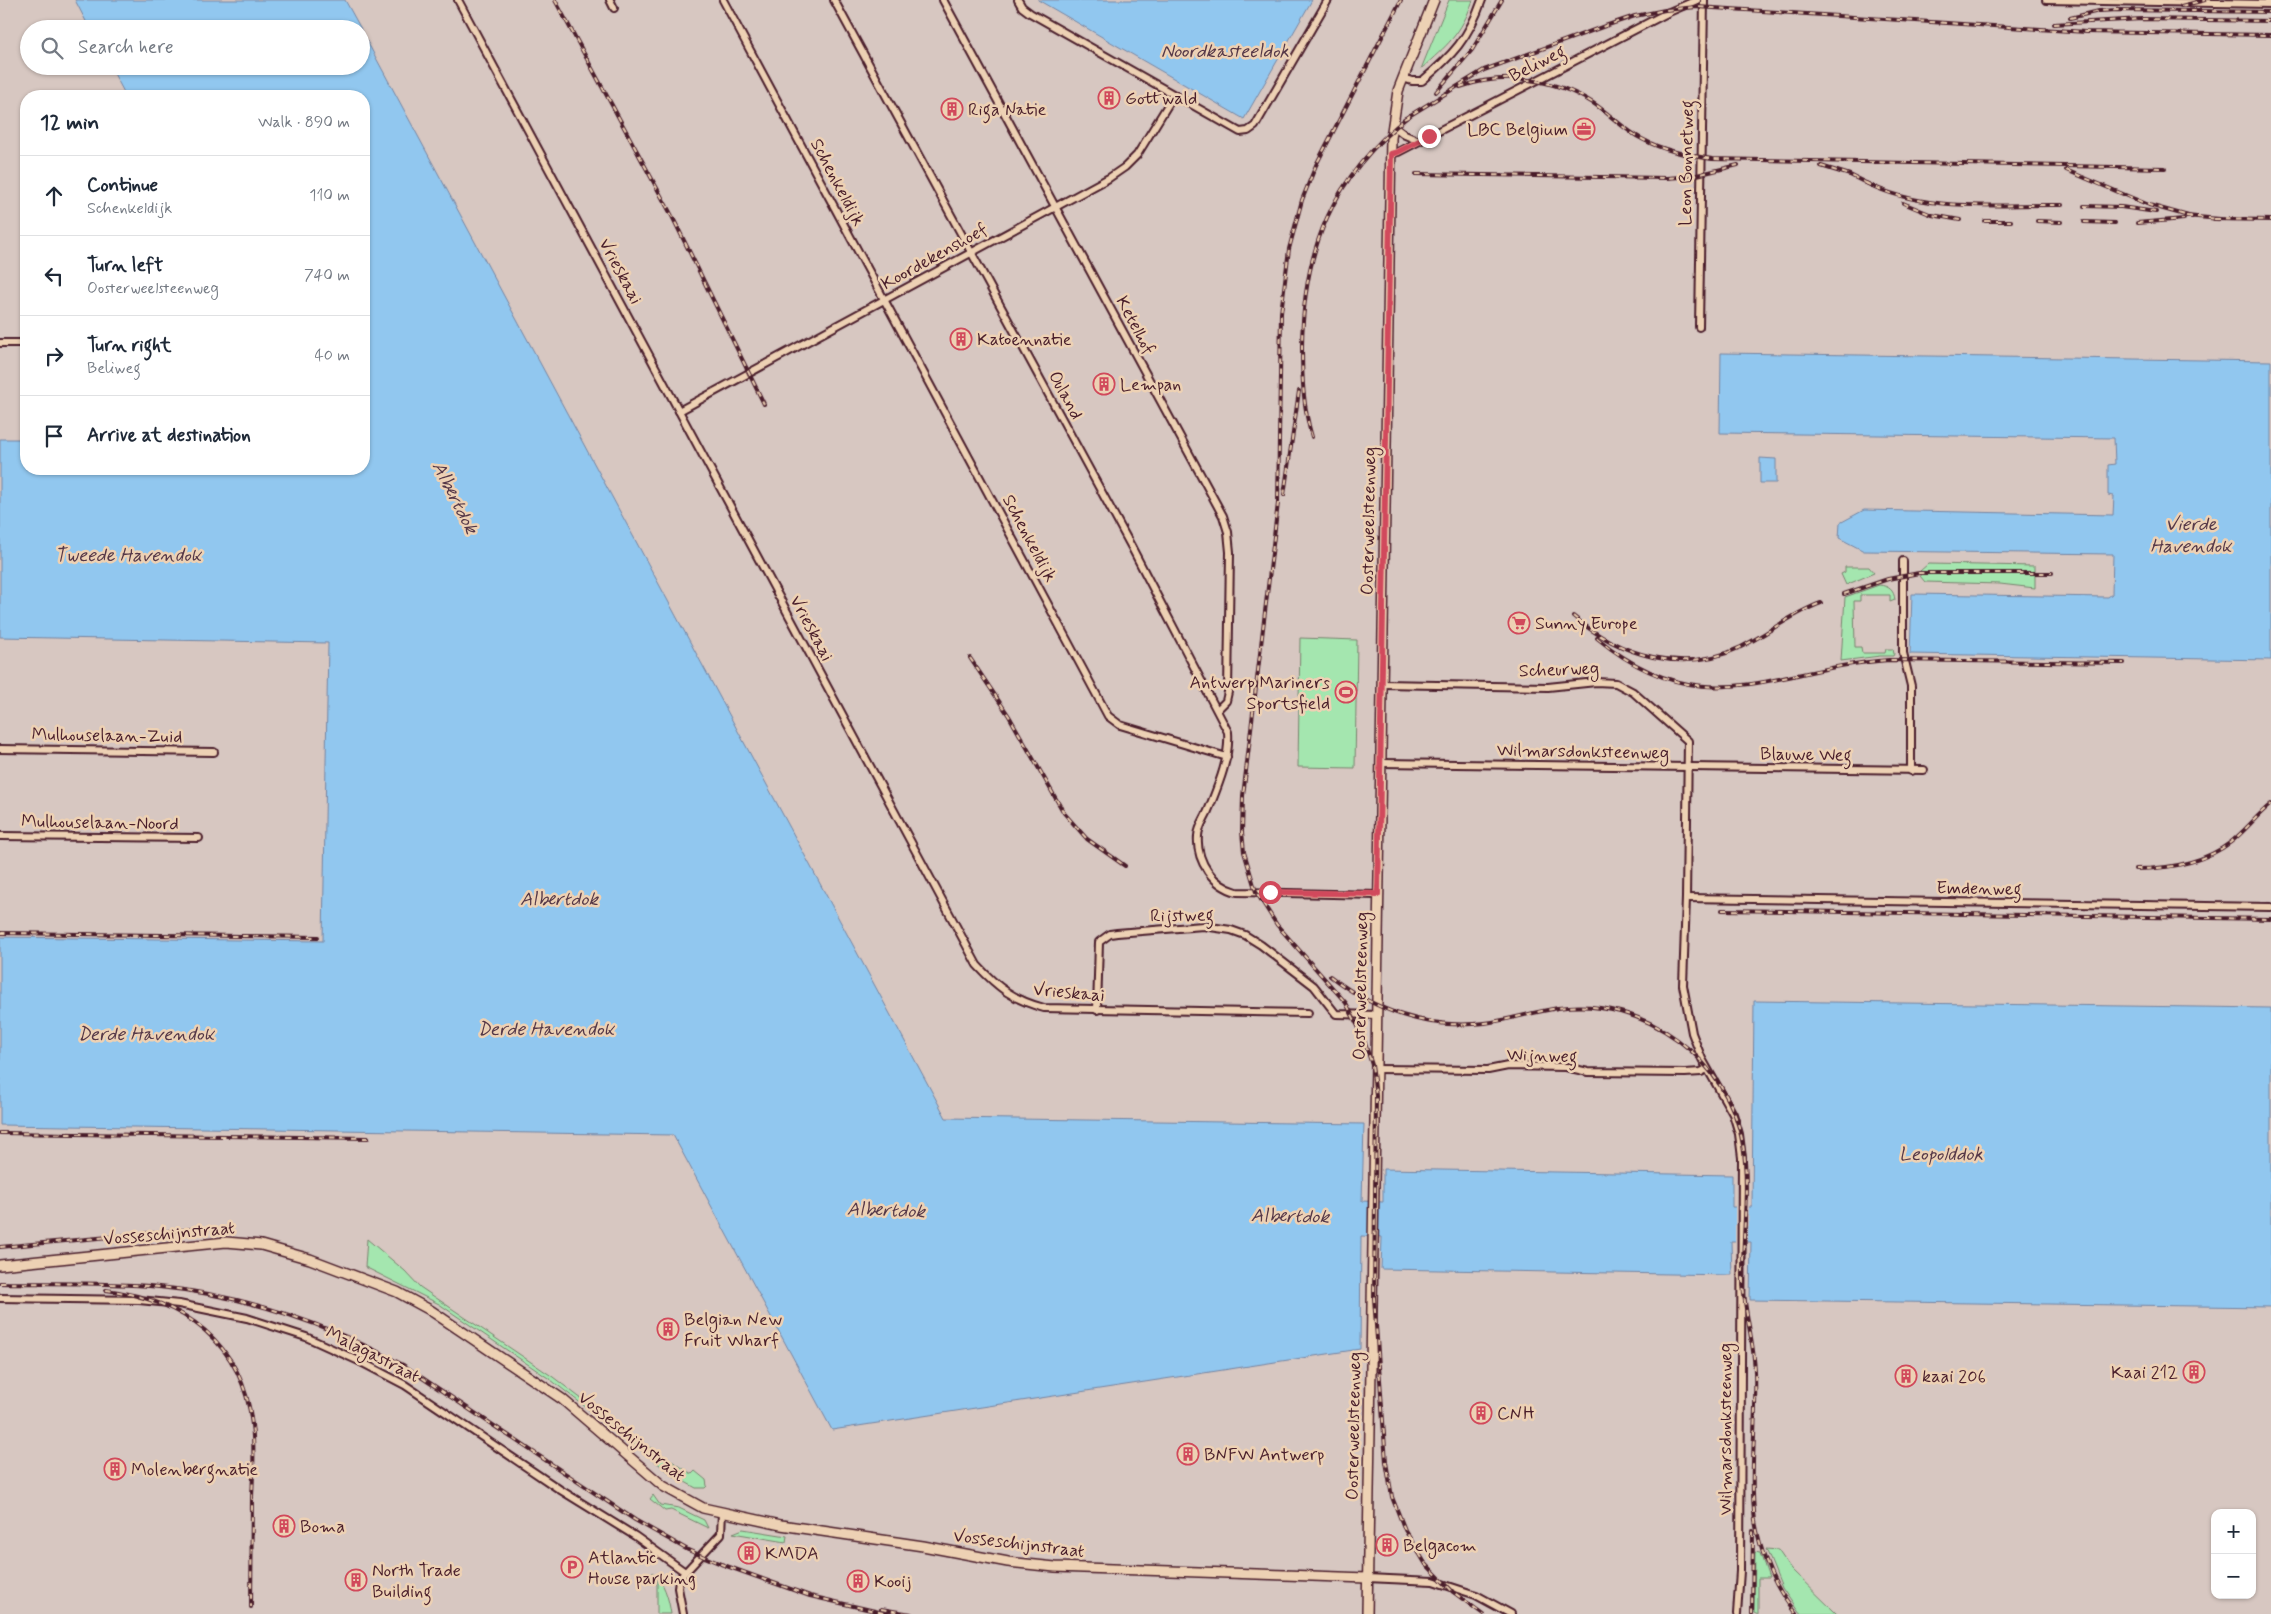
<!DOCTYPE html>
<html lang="en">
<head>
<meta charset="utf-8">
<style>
  body { margin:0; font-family:Mynerve,sans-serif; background:#f2f2f3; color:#1f2937 }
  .controls { position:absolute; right:15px; bottom:15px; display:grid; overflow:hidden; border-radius:10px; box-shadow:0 1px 4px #0004 }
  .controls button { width:45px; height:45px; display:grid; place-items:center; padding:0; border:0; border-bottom:1px solid #e0e1e3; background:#fff; color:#1f2937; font:25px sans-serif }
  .stop { position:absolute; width:15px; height:15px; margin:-11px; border:4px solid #d1495b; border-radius:50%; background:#fff }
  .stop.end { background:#d1495b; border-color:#fff; box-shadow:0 1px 5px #0008 }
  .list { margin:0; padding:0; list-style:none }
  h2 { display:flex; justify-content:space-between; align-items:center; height:65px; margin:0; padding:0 20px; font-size:21px }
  h2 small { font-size:16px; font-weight:400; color:#747a83 }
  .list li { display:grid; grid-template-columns:32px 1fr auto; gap:15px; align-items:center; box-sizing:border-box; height:80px; padding:0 20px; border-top:1px solid #e0e1e3 }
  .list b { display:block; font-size:19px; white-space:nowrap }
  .list p { margin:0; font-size:16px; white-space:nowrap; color:#747a83 }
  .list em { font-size:16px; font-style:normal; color:#747a83 }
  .icon { flex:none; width:28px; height:28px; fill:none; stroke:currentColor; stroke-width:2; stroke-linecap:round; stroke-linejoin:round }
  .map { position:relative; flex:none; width:2271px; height:1614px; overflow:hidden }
  .search { position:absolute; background:#fff; box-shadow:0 1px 4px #0004; left:20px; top:20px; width:350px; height:55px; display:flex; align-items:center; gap:12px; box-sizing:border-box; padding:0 18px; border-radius:28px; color:#747a83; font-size:19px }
  .panel { position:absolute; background:#fff; box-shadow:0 1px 4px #0004; left:20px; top:90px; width:350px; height:385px; border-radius:20px }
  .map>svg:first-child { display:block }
  .green { fill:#a4e6af; stroke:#77826d }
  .water { fill:#91c7ef; stroke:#7584a1 }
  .pier { fill:#d7c7c1 }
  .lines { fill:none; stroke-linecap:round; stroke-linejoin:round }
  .street-casing { stroke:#4a1f2b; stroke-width:10 }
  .secondary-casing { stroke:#4a1f2b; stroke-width:12 }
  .street { stroke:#edd1b4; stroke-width:6 }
  .secondary { stroke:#edd1b4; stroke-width:9 }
  .rail-casing { stroke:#4a1f2b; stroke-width:4 }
  .rail { stroke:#edd1b4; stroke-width:2; stroke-dasharray:5.5; stroke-linecap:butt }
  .route { stroke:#d1495b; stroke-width:6 }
  .labels { text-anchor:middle; stroke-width:5; stroke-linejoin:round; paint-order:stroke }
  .street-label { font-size:18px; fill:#4a1f2b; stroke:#edd1b4 }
  .poi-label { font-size:18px; fill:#4a1f2b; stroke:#edd1b4; text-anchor:start }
  .water-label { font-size:19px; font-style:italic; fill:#553848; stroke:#edd1b4 }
</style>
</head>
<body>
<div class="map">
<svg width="2271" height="1614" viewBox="0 0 2271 1614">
  <rect width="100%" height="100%" fill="#d7c7c1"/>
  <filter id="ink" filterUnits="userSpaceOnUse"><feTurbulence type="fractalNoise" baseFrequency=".02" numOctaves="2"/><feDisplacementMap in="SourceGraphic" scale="10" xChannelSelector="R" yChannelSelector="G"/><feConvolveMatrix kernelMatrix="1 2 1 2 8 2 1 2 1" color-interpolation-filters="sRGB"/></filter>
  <g filter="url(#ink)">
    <g class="green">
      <path d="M1449,0H1473C1461,35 1447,45 1421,69Z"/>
      <polygon points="1928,564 2035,566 2035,588 2000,584 1925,582 1920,576 1920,571"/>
      <polygon points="1845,567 1869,567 1874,573 1846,585 1841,574 1845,572"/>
      <path d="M1879,585C1889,586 1894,590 1895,600L1890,602V595H1860V601H1854L1855,647H1861L1862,653H1885L1886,649H1893L1894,654L1893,656H1880L1841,661L1845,597Z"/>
      <polygon points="1300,638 1357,640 1355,768 1298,767"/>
      <polygon points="367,1239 405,1271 420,1287 553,1377 638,1442 651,1448 692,1474 695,1471 706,1480 707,1486 705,1488 696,1488 674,1476 551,1380 439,1304 365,1267"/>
      <polygon points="653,1495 660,1505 679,1508 704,1520 708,1528 671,1510 665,1511 650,1499"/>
      <polygon points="743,1529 787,1536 786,1542 733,1533"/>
      <polygon points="1766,1549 1778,1550 1791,1569 1837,1614 1800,1614 1782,1588"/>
      <polygon points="1755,1552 1760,1553 1769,1578 1758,1578 1758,1614 1754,1612"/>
      <path d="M652,1572C664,1580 669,1600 671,1614H657V1578H652Z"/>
    </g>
    <g class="water">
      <polygon points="75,0 345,0 361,29 90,29"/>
      <polygon points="1038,0 1312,0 1244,119"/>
      <polygon points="361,30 946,1118 1364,1124 1362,1201 1383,1202 1383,1169 1732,1175 1732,1207 1752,1207 1754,1001 2271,1008 2271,1307 1750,1300 1751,1242 1731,1242 1732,1275 1729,1275 1381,1269 1382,1237 1361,1236 1360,1349 832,1430 673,1135 0,1125 0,937 323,941 328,643 0,637 0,439 26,439 26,469 364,469 364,96 126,96 110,66 361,66"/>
      <polygon points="1721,353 2271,361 2271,660 1910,654 1912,594 2108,597 2112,594 2113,554 1864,551 1839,538 1840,523 1864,510 2113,515 2114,496 2108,495 2108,465 2115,464 2114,438 1720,433"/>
      <polygon points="1760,458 1776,459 1776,483 1760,483"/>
    </g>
    <polygon class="pier" points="1735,1206 1749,1206 1748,1244 1735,1243"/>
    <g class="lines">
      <g class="street-casing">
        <g id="street">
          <path d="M458,0L977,965C998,988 1014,1000 1044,1008L1308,1013"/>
          <polyline points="610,0 614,8"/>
          <polyline points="723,0 1108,716 1120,725 1227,757"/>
          <path d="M834,0L1131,546L1228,732C1230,759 1218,786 1208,811C1205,818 1198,828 1198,836C1196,861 1213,886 1237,892L1378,895"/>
          <polyline points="943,0 1223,516 1228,532 1230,552 1228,692 1226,701 1218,709"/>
          <polyline points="1018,0 1022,7 1030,13 1240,132 1248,131 1255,126 1328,0"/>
          <polyline points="2046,0 2271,4"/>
          <path d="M1403,78L1412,81H1422C1452,56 1469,38 1482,0"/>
          <polyline points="1392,125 1405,135 1419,141"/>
          <polyline points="1391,154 1398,152 1669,12 1697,0"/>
          <polyline points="1699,327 1704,0"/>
          <polyline points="0,343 26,343"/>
          <polyline points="679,411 1109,178 1125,167 1137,155 1174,95"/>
          <polyline points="1903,561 1903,653 1911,686 1911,771"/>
          <polyline points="1382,684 1548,687 1596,682 1616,683 1633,692 1688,741 1686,898 1683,985 1692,1033 1702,1059 1733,1114 1739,1134 1742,1158 1740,1571 1737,1614"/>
          <polyline points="0,749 214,752"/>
          <polyline points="1381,763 1924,770"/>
          <polyline points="0,836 199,838"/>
          <polyline points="1686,898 2271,907"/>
          <polyline points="1097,1010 1099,942 1110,934 1117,933 1203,926 1231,930 1245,935 1261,945 1314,986 1336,1014 1377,1015"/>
          <polyline points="1375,1069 1488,1070 1508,1066 1566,1067 1588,1072 1685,1073 1701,1072 1707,1069"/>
          <polyline points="0,1298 139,1300 179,1304 247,1318 306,1337 361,1362 405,1385 559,1489 635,1536 685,1572"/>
          <polyline points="1367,1578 1433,1581 1476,1595 1511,1614"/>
          <polyline points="683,1614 678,1588 679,1579 721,1534 722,1512"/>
        </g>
      </g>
      <g class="secondary-casing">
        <g id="secondary">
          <polyline points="0,1265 226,1242 261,1245 310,1259 397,1292 430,1310 562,1399 663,1486 703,1508 781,1525 923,1546 1008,1562 1055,1567 1367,1578"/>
          <polyline points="1367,1614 1391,138 1398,91 1434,0"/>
        </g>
      </g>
      <use href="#street" class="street"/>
      <use href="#secondary" class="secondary"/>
      <g class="rail-casing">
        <g id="rail">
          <polyline points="555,0 672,216 764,404"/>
          <polyline points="1401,0 1316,165 1302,200 1289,249 1281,313 1278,503 1243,796 1242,832 1244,852 1256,892 1277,925 1346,1003 1362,1034 1372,1065 1376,1096 1374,1298 1386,1462 1392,1497 1405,1530 1425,1563 1453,1592 1483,1614"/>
          <polyline points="2181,6 2205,0"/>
          <polyline points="2070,18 2099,11 2118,10 2271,12"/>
          <polyline points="2054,24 2142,19 2271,21"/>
          <path d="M1460,87C1504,72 1554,78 1593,103C1610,114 1624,130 1642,139C1664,151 1687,155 1712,159L2165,168"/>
          <polyline points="1436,92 1472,50 1502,0"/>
          <polyline points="1404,119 1484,70 1605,26 1635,16 1665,10 1697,7 1730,9 2086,32 2271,35"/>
          <polyline points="1821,166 1850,175 1872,186"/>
          <polyline points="2066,170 2149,205 2192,217"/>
          <polyline points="1416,174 1667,178 1693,176 1738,165"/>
          <path d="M1866,183C1926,213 1996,204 2062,205"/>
          <polyline points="1903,203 1932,215 1960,220"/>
          <polyline points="2084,206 2121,207 2156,212"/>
          <polyline points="2186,216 2220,219"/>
          <polyline points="2214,219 2271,220"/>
          <polyline points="1985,221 2011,221"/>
          <polyline points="2037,221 2061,222"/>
          <polyline points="2084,222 2115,223"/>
          <polyline points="2137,223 2184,219"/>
          <path d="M1312,437C1303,407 1302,378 1302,347C1303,249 1332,177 1410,115"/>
          <polyline points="1284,495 1299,391"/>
          <polyline points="1844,594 1888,579 1919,573 2052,573"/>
          <path d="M1573,616C1620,656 1683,675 1741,647C1769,633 1791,614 1821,603"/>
          <path d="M1597,638C1705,727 1772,668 1889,660L2124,663"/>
          <polyline points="970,658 1009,716 1064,813 1087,839 1125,866"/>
          <path d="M2135,869C2169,869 2204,863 2231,842C2246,830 2257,815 2271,804"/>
          <polyline points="1722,910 2271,919"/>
          <polyline points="0,933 318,937"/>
          <path d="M1330,976C1375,1011 1428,1030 1485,1023C1509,1020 1533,1012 1558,1008C1644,996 1729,1059 1743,1145C1750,1188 1742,1237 1743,1281C1744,1311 1754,1341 1755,1372C1757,1421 1749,1472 1755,1521C1761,1555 1774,1587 1796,1614"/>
          <polyline points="0,1133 368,1138"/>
          <polyline points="0,1247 196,1229"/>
          <path d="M0,1283C53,1284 107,1282 159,1287C244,1295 329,1324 403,1365L635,1520L688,1550L721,1564L810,1596L888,1614"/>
          <path d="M106,1290C184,1300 243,1343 252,1425C255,1448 253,1473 252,1497C252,1533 251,1570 251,1607"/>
          <polyline points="881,1609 911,1614"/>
          <polyline points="1752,1614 1753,1531"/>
        </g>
      </g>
      <use href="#rail" class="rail"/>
    </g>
  </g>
  <g class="lines" filter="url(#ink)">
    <polyline class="route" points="1270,892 1378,894 1391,154 1398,152 1429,136"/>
  </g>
  <defs>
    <g id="building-ring" transform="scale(1.125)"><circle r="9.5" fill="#edd1b4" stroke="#d1495b" stroke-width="1.5"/><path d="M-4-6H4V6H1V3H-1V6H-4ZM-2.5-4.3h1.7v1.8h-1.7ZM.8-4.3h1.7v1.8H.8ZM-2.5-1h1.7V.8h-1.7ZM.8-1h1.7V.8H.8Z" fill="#d1495b"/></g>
    <g id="office-ring" transform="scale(1.125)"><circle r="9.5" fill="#edd1b4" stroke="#d1495b" stroke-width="1.5"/><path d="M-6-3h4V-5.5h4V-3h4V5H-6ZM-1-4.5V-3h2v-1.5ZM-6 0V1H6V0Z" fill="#d1495b"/></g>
    <g id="supermarket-ring" transform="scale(1.125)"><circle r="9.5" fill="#edd1b4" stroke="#d1495b" stroke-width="1.5"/><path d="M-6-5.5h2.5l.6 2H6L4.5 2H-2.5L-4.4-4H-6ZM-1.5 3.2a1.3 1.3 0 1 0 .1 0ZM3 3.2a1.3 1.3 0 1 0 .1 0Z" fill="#d1495b"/></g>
    <g id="stadium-ring" transform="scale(1.125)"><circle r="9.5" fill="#edd1b4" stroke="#d1495b" stroke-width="1.5"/><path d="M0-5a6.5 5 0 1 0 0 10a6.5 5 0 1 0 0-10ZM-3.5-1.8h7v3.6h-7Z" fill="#d1495b"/></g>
    <g id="parking-ring" transform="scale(1.125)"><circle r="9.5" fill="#edd1b4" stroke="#d1495b" stroke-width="1.5"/><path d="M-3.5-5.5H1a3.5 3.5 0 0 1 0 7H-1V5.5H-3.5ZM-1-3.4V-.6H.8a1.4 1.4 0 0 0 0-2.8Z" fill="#d1495b"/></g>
  </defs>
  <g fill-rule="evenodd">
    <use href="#building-ring" x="1109" y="98"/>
    <use href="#building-ring" x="952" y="109"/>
    <use href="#office-ring" x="1584" y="129"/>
    <use href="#building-ring" x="961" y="339"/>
    <use href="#building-ring" x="1104" y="384"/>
    <use href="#supermarket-ring" x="1519" y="623"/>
    <use href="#stadium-ring" x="1346" y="692"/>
    <use href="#building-ring" x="668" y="1329"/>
    <use href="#building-ring" x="2194" y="1372"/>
    <use href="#building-ring" x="1906" y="1376"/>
    <use href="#building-ring" x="1481" y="1413"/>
    <use href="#building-ring" x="1188" y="1454"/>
    <use href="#building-ring" x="115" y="1469"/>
    <use href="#building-ring" x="284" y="1526"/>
    <use href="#building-ring" x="1387" y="1545"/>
    <use href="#building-ring" x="749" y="1553"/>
    <use href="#parking-ring" x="572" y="1567"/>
    <use href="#building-ring" x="356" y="1580"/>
    <use href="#building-ring" x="858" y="1581"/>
  </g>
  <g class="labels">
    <g class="street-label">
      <text transform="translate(1537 63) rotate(-27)" y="6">Beliweg</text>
      <text transform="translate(1686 163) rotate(-89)" y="6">Leon Bonnetweg</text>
      <text transform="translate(838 182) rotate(62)" y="6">Schenkeldijk</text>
      <text transform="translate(934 256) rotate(-29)" y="6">Koordekenshoef</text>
      <text transform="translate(621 271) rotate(62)" y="6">Vrieskaai</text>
      <text transform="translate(1136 325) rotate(62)" y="6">Ketelhof</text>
      <text transform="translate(1066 395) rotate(62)" y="6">Ouland</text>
      <text transform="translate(1368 521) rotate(-89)" y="6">Oosterweelsteenweg</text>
      <text transform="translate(1030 538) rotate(62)" y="6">Schenkeldijk</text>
      <text transform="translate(812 628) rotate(62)" y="6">Vrieskaai</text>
      <text transform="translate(1559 669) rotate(-2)" y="6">Scheurweg</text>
      <text transform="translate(107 735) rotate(1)" y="6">Mulhouselaan-Zuid</text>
      <text transform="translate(1583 751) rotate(1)" y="6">Wilmarsdonksteenweg</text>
      <text transform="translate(1806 754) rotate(1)" y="6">Blauwe Weg</text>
      <text transform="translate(100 822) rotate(1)" y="6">Mulhouselaan-Noord</text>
      <text transform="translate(1979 888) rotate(1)" y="6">Emdenweg</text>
      <text transform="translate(1182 915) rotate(-1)" y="6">Rijstweg</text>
      <text transform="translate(1360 986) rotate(-89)" y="6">Oosterweelsteenweg</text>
      <text transform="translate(1069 992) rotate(5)" y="6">Vrieskaai</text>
      <text transform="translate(1542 1055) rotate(2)" y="6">Wijnweg</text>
      <text transform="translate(169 1233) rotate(-5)" y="6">Vosseschijnstraat</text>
      <text transform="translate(373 1354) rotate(27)" y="6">Malagastraat</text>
      <text transform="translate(1353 1426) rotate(-89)" y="6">Oosterweelsteenweg</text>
      <text transform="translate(1725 1429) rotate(-90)" y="6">Wilmarsdonksteenweg</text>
      <text transform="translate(632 1436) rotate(39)" y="6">Vosseschijnstraat</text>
      <text transform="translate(1019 1543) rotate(7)" y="6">Vosseschijnstraat</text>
    </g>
    <g class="poi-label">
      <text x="1125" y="104">Gottwald</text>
      <text x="968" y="115">Riga Natie</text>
      <text x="1568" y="135" text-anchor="end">LBC Belgium</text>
      <text x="977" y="345">Katoennatie</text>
      <text x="1120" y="390">Lempan</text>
      <text x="1535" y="629">Sunny Europe</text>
      <text x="1330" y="688" text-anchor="end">Antwerp Mariners<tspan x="1330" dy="21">Sportsfield</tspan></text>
      <text x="684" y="1325">Belgian New<tspan x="684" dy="21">Fruit Wharf</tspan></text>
      <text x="2178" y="1378" text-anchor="end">Kaai 212</text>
      <text x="1922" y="1382">kaai 206</text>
      <text x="1497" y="1419">CNH</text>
      <text x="1204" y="1460">BNFW Antwerp</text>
      <text x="131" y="1475">Molenbergnatie</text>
      <text x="300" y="1532">Boma</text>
      <text x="1403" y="1551">Belgacom</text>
      <text x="765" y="1559">KMDA</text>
      <text x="588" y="1563">Atlantic<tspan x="588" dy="21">House parking</tspan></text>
      <text x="372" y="1576">North Trade<tspan x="372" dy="21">Building</tspan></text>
      <text x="874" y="1587">Kooij</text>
    </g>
    <g class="water-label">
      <text x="1225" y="57">Noordkasteeldok</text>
      <text transform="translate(456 497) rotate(63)" y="7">Albertdok</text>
      <text x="2191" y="530">Vierde<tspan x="2191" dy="22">Havendok</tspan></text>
      <text x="128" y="561">Tweede Havendok</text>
      <text x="559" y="905">Albertdok</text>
      <text x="546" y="1035">Derde Havendok</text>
      <text x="146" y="1040">Derde Havendok</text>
      <text x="1941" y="1160">Leopolddok</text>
      <text transform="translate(886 1209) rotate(2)" y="7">Albertdok</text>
      <text transform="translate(1290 1215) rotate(1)" y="7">Albertdok</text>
    </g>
  </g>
</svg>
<div class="controls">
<button>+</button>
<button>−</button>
</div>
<div class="stop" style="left:1270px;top:892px"></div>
<div class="stop end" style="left:1429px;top:136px"></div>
<div class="search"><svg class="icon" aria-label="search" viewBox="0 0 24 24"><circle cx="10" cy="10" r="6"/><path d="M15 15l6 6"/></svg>Search here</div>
<section class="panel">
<h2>12 min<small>Walk · 890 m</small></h2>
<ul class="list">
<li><svg class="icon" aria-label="ahead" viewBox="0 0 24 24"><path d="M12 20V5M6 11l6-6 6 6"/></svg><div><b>Continue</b><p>Schenkeldijk</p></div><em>110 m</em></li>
<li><svg class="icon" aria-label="left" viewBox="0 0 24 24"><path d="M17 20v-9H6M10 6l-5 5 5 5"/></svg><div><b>Turn left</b><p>Oosterweelsteenweg</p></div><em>740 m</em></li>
<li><svg class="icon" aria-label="right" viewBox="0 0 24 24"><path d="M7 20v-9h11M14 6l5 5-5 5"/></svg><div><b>Turn right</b><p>Beliweg</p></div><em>40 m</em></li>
<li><svg class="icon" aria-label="arrive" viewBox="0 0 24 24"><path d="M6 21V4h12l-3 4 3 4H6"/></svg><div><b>Arrive at destination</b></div></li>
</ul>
</section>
</div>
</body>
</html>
